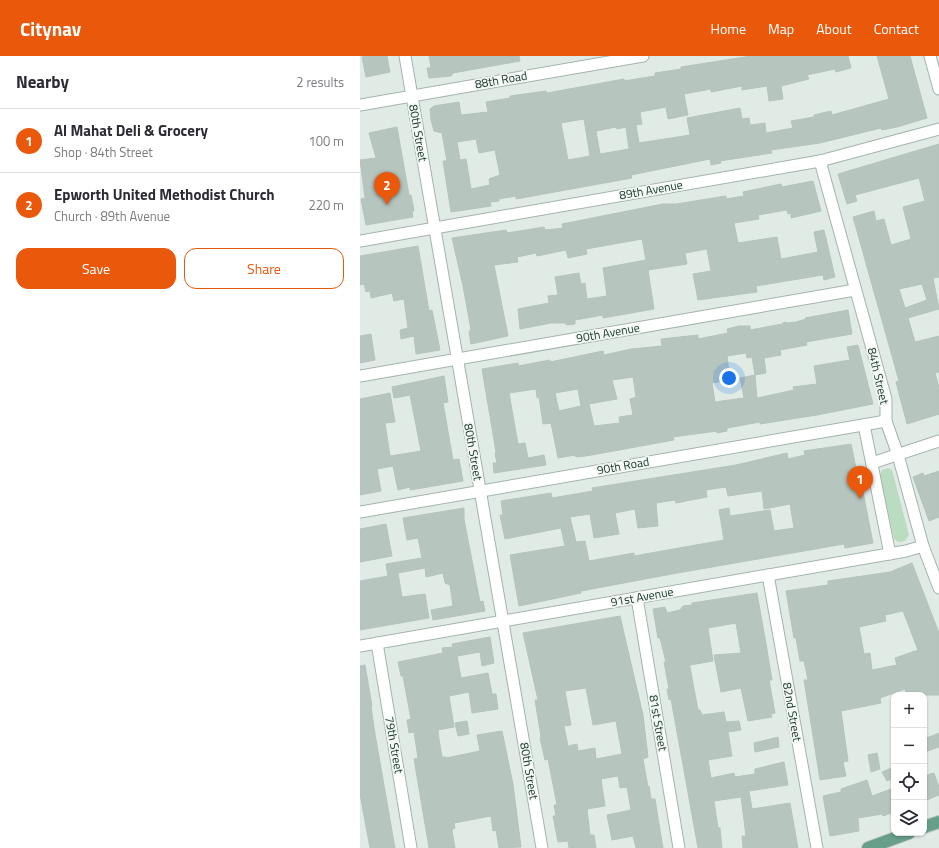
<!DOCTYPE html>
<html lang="en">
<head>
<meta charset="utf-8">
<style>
  body { margin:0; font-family:"Titillium Web",sans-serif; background:#f2f2f3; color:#2b2b33 }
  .controls { position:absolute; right:12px; bottom:12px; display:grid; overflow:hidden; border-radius:8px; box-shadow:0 1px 3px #0004 }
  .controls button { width:36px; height:36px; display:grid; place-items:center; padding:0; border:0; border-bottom:1px solid #e1e1e2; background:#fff; color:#2b2b33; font:20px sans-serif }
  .you { position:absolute; left:369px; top:322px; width:14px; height:14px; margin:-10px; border:3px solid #fff; border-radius:50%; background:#1a73e8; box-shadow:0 0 0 6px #1a73e833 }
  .badge { display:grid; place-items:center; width:26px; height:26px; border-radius:50%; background:#ea580c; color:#fff; font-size:13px; font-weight:700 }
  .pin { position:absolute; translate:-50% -33px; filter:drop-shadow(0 1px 2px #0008) }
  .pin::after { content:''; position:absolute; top:21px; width:14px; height:12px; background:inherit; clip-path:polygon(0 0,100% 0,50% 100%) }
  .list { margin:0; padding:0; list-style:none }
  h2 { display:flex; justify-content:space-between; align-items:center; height:52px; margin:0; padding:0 16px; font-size:17px }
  h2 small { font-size:13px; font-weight:400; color:#7c7c81 }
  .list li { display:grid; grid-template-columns:26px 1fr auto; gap:12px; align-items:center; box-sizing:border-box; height:64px; padding:0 16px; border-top:1px solid #e1e1e2 }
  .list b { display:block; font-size:15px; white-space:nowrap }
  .list p { margin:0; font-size:13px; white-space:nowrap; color:#7c7c81 }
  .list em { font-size:13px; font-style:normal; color:#7c7c81 }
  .actions { display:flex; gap:8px; padding:12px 16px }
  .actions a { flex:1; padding:9px 0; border:1px solid #ea580c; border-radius:12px; text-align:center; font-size:14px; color:#ea580c }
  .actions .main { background:#ea580c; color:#fff }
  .icon { flex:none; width:22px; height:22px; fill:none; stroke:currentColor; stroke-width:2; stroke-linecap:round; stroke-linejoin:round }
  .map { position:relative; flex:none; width:579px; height:792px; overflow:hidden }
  header { display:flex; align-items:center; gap:24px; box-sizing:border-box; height:56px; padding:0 20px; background:#ea580c; color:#fff }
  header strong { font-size:19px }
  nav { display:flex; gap:22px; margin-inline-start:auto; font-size:14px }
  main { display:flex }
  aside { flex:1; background:#fff }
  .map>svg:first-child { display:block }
  .green { fill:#badcc0 }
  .building { fill:#b6c6be; stroke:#b4c4bc; fill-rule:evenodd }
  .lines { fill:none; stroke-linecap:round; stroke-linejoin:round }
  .minor-casing { stroke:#a4b3ac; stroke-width:13 }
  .primary-casing { stroke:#c1c8c6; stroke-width:14 }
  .minor { stroke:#fff; stroke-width:11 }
  .primary { stroke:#679f8b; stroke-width:12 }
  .labels { text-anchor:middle; stroke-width:3.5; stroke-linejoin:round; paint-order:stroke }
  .street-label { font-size:12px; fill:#223b32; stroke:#f1f8f4 }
</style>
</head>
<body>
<header>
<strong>Citynav</strong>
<nav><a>Home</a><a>Map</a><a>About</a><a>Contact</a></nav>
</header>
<main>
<aside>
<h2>Nearby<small>2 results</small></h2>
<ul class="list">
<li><span class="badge">1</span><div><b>Al Mahat Deli &amp; Grocery</b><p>Shop · 84th Street</p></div><em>100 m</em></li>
<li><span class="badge">2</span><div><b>Epworth United Methodist Church</b><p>Church · 89th Avenue</p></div><em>220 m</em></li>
</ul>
<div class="actions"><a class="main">Save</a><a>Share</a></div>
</aside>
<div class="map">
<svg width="579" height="792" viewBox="0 0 579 792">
  <rect width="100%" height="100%" fill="#e1ebe6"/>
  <polygon class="green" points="528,412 532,414 549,479 545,485 538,486 534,483 520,419 522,414"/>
  <g class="building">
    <polygon points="7,0 27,0 30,16 6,21 2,1"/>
    <polygon points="69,0 159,0 160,5 93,17 91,20 69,22 67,12 71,12"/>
    <path d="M391,0H488L491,12L476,16L475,13L447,19L449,23L421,30L423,43L409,45L407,30L382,34V30L351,36V33L324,38L328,59L308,63L306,51L280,56L282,68L276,69L279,87L330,79L327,62L380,52L382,63L389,62L390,69L405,67L406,77L433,72L431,65L454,61V59L471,55L472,59L529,43L517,0H550L567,62L537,71L522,74L521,72L460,87L411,94L412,97L360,105L361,107L351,109L350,103L271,119L272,122L156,143V140L139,143V145L130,146L131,150L91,156L83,105H87L82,77L74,75L71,64L70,53L74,50L99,46L101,59L128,56L126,46L150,42V40L186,35L187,37L264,23V25L282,22L295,20V17L321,13V11ZM224,63L230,100L208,104L201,67ZM256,71L257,73L266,71L269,93L240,98L236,75ZM116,83L119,97L135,94L140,119L129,123L130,129L111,133L106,103L100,104L97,86Z"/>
    <polygon points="37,71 49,139 51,139 54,155 52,155 53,161 6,169 1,143 5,142 0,104 16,102 9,77"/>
    <path d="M579,88V221L573,222L579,253L548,262L555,286L579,280V316L575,317L579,332V358L547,368L536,326L539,325L493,161L514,155L516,165L524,163L531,189L551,183L543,151L565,145L559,122L495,139L497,145L487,148L478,118ZM562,228L567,244L545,252L539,233Z"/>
    <polygon points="453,125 461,155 431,162 431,157 428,158 427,154 398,159 399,163 374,167 378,187 417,181 421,203 458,196 454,176 464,174 475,221 464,224 463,219 396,230 397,236 338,244 333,218 351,215 347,193 325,197 327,208 288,214 294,253 243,262 243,259 215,264 215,268 206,269 206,267 191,267 160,273 158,253 189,247 188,240 198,239 195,221 219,217 221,228 225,227 227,243 247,240 243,212 286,204 282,183 226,193 227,198 208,202 206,194 177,200 176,197 157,201 158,206 134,209 148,280 111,288 109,275 111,274 103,230 92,182 146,174 147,177 184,171 185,174 203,172 202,168 303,148 316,148 366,140 366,143 384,140 383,136 421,128 422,131"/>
    <polygon points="58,190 69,255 72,254 80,294 56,298 54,280 41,283 40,274 48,272 44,243 34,245 32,237 11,242 10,235 6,236 4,228 0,229 0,200"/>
    <path d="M488,254L492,278L446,286L447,289L420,294L421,299L404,302L406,317L395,319L392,301L387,302L386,297L367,300L370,324L352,327L355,346L384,342L380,322L395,319L397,342L434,334L433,331L457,328L454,310L490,304L487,291L498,289L513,348L457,359L400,368V366L367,372V375L357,377V375L313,381L314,384L226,400L216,401L215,399L198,402L191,367L183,368L179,341L177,342L176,333L149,337L158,388L165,387L168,402L184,399L186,409L134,417L133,407H137L135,398L136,396L122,313L158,307V310L190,304V306L243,295L244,299L271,293L302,290L301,283L338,279V283L368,277L367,273L379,270H390V274L422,268L424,266L428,267L436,266L446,263L445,262ZM273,321L276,341L270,343L273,359L259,361L260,367L234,370L229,348L257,343L252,324ZM218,333L221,350L199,355L195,337Z"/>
    <polygon points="11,278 15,304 0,307 0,280"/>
    <polygon points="84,320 88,346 83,347 93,404 99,403 103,425 50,434 50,431 38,434 33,410 17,413 21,435 0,439 0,343 30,337 35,366 25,367 30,400 61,395 50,339 34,342 32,331"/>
    <path d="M491,388L501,436H503L513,487L485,492L484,488L312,518L221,535V537L159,550L150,499L205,490L201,472L145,483L140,459H143L141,445L191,437L192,442L233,435L232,432L376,409L427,397L428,403L445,399L444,395ZM366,431L368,440L402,435L404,453L430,448L434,472L414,475L410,454L370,460L369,452L359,454L364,484L274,500V497L229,505L225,485L216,486L210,461L230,458L234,482L259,478L255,457L275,453L278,472L298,470L296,447L315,444L316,447L347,441L346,434Z"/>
    <polygon points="579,415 579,461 569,465 553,421 563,417 564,420"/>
    <polygon points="104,452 104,463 120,546 123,545 125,555 73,564 71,554 93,550 90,529 85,527 83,517 66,521 65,512 38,517 42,541 65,538 69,562 0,574 0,525 28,520 26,508 62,502 58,482 47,484 43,462"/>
    <polygon points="26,468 32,500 0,506 0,473"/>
    <path d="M552,507L579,577V639H547L545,633L520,642L521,647L481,655L488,705L483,706L486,720L460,724L444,624H448L444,605H440L436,582H434L426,535L468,529V525L530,516ZM543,555L558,594L535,602L537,609L512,614L510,597L504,598L499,571L526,565L525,559Z"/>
    <polygon points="397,537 406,588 412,624 409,624 415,657 411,658 412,661 388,665 381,632 361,636 354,599 381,597 376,567 348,572 353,605 330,609 330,611 338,654 340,654 342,659 364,656 366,666 379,665 381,674 368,676 372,700 348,704 351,722 374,717 375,721 395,718 395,713 424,706 428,729 389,735 392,753 430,747 438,792 383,792 382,780 386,780 381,741 354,745 358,772 360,772 362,792 338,792 311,643 309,644 307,633 309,633 304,606 306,606 300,582 298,582 293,553 305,551 307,557 320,554 323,550 332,549 332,547"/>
    <path d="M260,560L283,659L288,701L283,703L288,731L289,730L291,743H295L303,792H276L273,780L252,784L247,759L271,754L267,731L260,732L258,720L241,723L245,750L227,753L230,779H234L236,792H209L208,785L198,786L193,760H196L194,749H197L188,703L185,704L180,682L181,681L175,644H178L163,577ZM226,632L233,669L256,665L262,698L236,703L235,692L218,695L217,688L208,690L204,670L211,669L205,635Z"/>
    <polygon points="130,581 134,607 122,610 120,596 97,600 101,622 128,617 132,638 136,638 138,653 112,657 109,636 89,640 94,671 78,674 79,683 82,701 86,701 86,702 120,695 117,679 142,675 153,728 161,791 139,792 136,774 133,775 131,760 94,767 95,772 92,774 95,792 69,792 54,703 58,702 54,676 49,677 47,664 51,663 43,620 41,620 38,606 83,597 82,592 93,591 92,588"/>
    <polygon points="5,609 12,650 11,651 15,678 35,792 10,792 0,738 0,610"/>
    <polygon points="107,665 109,678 98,680 95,667"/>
    <polygon points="579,677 579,691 564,696 564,683"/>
    <polygon points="418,681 419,691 395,696 394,687"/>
    <polygon points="517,697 520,713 511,716 508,699"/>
    <polygon points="534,711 534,722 527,725 522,716"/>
    <polygon points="574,717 579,731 579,739 564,745 564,720"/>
    <polygon points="507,724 512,740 534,732 534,756 523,760 522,758 498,762 499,775 470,780 463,740 481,736 481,733"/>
  </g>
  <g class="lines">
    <g class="minor-casing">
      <g id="minor">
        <polyline points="45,0 182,792"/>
        <polyline points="570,0 579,33"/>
        <polyline points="0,49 283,0"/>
        <polyline points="460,105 526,343 526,365 538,399 563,490 579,532"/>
        <polyline points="0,185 460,105 579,73"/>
        <polyline points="0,320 495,234"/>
        <polyline points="504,369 530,498"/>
        <polyline points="512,407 579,385"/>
        <polyline points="0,456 526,365"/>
        <polyline points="408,519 457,792"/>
        <polyline points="277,542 319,792"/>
        <polyline points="17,587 51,792"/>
        <polyline points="0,590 546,495 563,490"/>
      </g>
    </g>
    <g class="primary-casing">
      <g id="primary">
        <polyline points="564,771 579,766"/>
        <polyline points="508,792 549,777"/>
      </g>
    </g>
    <use href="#minor" class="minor"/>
    <use href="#primary" class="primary"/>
  </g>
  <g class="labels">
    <g class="street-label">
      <text transform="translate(141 24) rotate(-10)" y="4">88th Road</text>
      <text transform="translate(58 77) rotate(80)" y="4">80th Street</text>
      <text transform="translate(291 134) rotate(-10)" y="4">89th Avenue</text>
      <text transform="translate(248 277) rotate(-10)" y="4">90th Avenue</text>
      <text transform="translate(518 320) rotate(77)" y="4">84th Street</text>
      <text transform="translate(113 396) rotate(80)" y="4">80th Street</text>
      <text transform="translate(263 410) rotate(-10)" y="4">90th Road</text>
      <text transform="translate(282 541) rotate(-10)" y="4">91st Avenue</text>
      <text transform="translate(432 656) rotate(80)" y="4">82nd Street</text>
      <text transform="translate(298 667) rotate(80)" y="4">81st Street</text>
      <text transform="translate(34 689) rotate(80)" y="4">79th Street</text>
      <text transform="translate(169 715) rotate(80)" y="4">80th Street</text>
    </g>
  </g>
</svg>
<div class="controls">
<button>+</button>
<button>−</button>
<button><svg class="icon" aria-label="locate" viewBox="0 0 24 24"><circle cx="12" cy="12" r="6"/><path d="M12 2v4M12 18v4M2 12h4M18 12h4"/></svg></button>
<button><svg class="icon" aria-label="layers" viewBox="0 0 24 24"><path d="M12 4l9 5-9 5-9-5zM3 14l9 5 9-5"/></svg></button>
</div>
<div class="you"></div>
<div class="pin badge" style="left:500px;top:443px">1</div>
<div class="pin badge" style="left:27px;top:149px">2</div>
</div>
</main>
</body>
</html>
